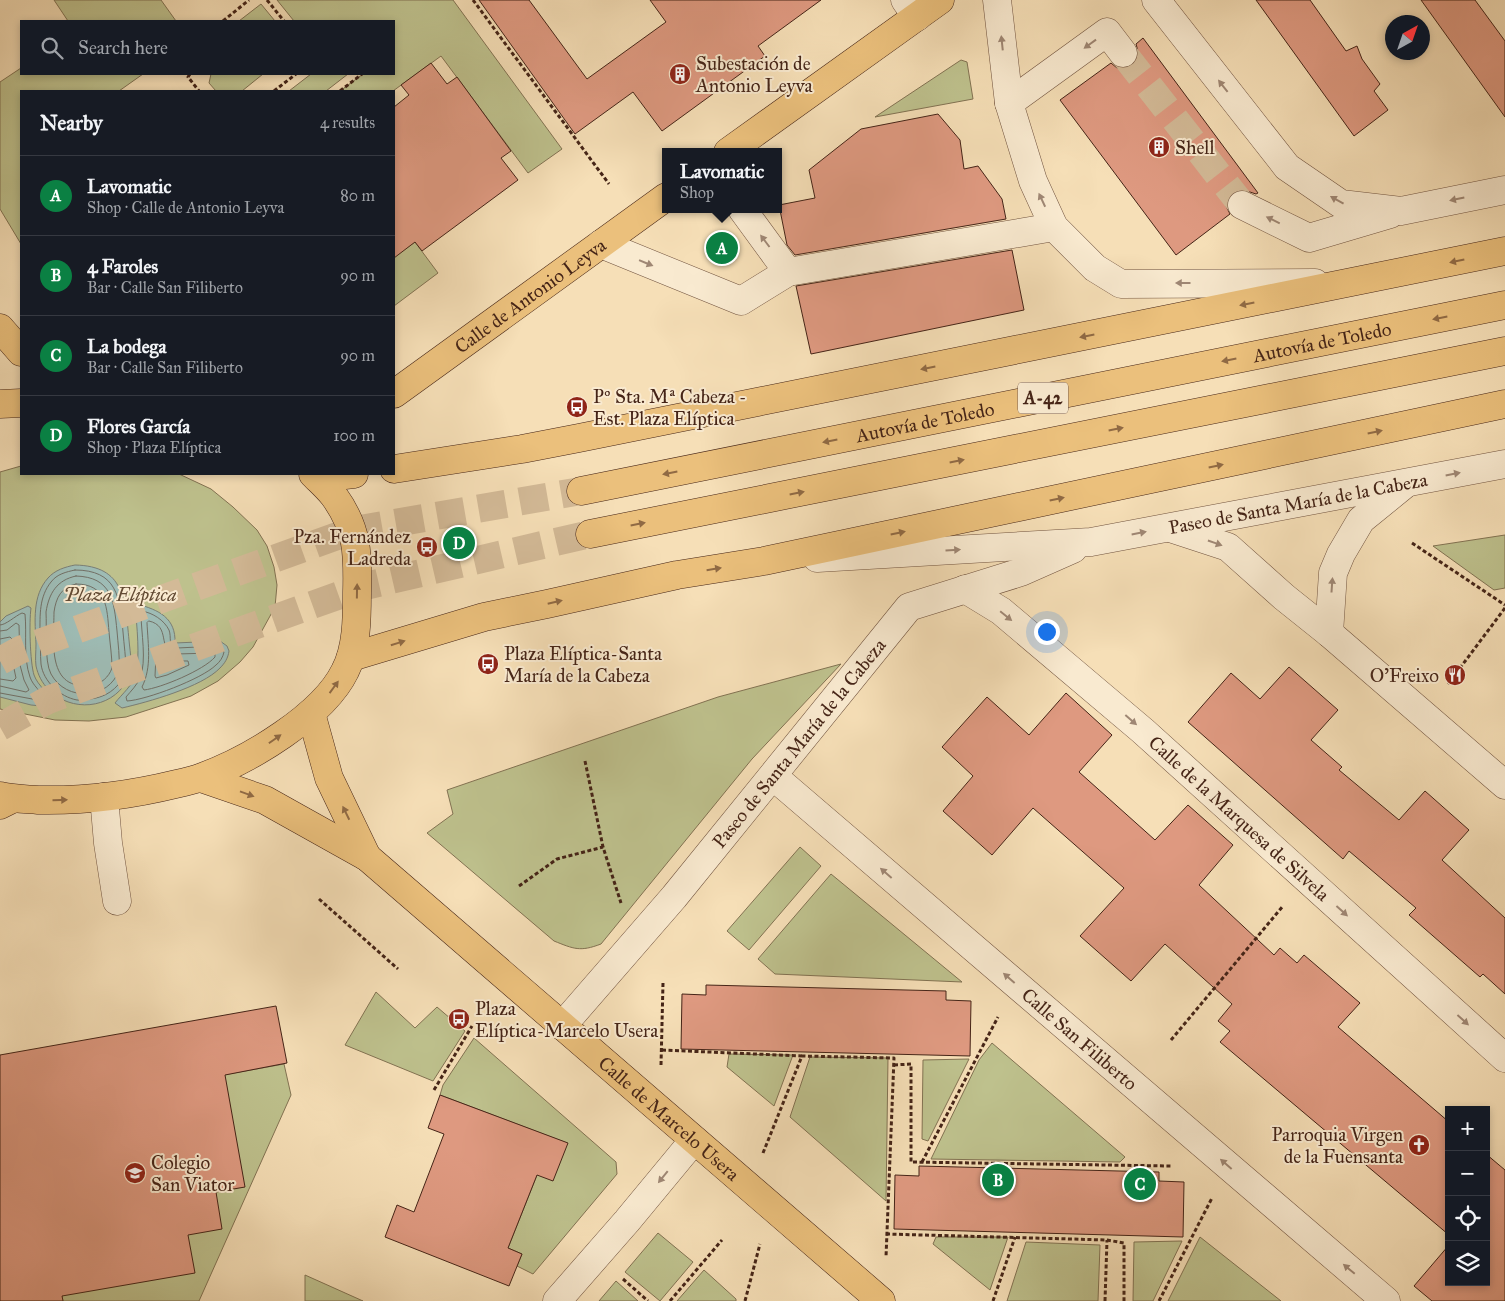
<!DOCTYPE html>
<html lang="en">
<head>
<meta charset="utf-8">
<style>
  body { margin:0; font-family:"IM FELL Great Primer",serif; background:#20242c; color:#f1f3f6 }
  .controls { position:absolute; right:15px; bottom:15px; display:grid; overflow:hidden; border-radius:0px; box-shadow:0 2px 8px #0003 }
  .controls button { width:45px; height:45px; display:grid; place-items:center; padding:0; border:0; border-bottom:1px solid #363941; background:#171b24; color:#f1f3f6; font:25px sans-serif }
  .compass { position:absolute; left:1385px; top:15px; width:45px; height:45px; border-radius:50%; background:#171b24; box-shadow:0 2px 8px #0003; rotate:40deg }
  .you { position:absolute; left:1046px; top:631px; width:18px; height:18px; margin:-12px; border:4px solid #fff; border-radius:50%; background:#1a73e8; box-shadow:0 0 0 8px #1a73e833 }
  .badge { display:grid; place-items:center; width:32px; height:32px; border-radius:50%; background:#0b8043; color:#fff; font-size:16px; font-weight:700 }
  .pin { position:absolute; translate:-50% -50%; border:2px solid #fff; box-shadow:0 1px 5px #0006 }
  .popup { position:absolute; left:662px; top:148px; width:120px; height:65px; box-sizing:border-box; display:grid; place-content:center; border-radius:0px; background:#171b24; filter:drop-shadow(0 1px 4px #0005); font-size:16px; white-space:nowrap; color:#9ea1a6 }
  .popup b { font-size:19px; color:#f1f3f6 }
  .popup::after { content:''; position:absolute; left:50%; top:100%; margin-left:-10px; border:10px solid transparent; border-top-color:#171b24 }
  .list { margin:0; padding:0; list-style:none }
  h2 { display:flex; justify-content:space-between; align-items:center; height:65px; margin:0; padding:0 20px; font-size:21px }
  h2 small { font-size:16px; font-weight:400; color:#9ea1a6 }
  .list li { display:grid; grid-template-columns:32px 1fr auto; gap:15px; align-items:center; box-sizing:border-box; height:80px; padding:0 20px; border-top:1px solid #363941 }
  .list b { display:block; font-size:19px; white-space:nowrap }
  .list p { margin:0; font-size:16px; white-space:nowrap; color:#9ea1a6 }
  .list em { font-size:16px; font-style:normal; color:#9ea1a6 }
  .icon { flex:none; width:28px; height:28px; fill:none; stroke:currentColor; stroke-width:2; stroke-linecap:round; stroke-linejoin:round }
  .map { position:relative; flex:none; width:1505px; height:1301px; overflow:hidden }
  .search { position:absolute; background:#171b24; box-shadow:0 2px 8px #0003; left:20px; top:20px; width:375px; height:55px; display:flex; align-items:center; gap:12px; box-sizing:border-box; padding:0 18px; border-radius:0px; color:#9ea1a6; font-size:19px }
  .panel { position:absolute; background:#171b24; box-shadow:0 2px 8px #0003; left:20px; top:90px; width:375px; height:385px; border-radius:0px }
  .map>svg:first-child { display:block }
  .green { fill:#bec18d; stroke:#827252 }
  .water { fill:#9ebcb5; stroke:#7a7f76 }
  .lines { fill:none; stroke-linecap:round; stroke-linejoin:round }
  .shore { stroke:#727066; stroke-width:1 }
  .building { fill:#de9980; stroke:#452417 }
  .minor-tunnel { stroke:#d3ba97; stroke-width:28; stroke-dasharray:28 14; stroke-linecap:butt }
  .highway-tunnel { stroke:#d3ba97; stroke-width:28; stroke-dasharray:28 14; stroke-linecap:butt }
  .minor-casing { stroke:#71533f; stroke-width:29 }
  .major-casing { stroke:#452417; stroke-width:29 }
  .highway-casing { stroke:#452417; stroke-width:29 }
  .path { stroke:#452417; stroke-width:3; stroke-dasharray:4 2.5; stroke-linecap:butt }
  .minor { stroke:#f9ead0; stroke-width:28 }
  .major { stroke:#ebc07c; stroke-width:28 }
  .highway { stroke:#ebc07c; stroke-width:28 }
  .oneway { fill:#9f8774 }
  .oneway2 { fill:#906a44 }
  .labels { text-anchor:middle; stroke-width:4; stroke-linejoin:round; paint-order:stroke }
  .shield { fill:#f9ead0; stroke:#7b5f4e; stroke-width:1 }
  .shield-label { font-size:18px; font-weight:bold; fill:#452417 }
  .poi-label { font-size:19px; fill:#452417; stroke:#f9ead0; text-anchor:start }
  .street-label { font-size:19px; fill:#452417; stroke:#f9ead0 }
  .park-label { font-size:19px; font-style:italic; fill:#634b34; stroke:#f9ead0 }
</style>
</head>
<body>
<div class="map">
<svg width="1505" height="1301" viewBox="0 0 1505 1301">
  <rect width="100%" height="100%" fill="#f6dfb7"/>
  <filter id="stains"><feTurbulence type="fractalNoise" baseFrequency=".004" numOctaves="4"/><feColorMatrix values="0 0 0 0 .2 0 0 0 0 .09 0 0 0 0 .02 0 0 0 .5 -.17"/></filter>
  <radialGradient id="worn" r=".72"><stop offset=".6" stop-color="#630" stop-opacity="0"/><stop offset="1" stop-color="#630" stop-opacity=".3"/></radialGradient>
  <g class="green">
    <polygon points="54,0 161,0 176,21 68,21"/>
    <polygon points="277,0 453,0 562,149 528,173 441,56 393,91 340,91 363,74 394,74 394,21 294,21"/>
    <polygon points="261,4 275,21 239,21"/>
    <polygon points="961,60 967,62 973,99 875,117"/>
    <polygon points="21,68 21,74 143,74 119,91 21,91 21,244 0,209 0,82"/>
    <polygon points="211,74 263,74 242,91 216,91 209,83"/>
    <polygon points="311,74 348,74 326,91 289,91"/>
    <polygon points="415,242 438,273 394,306 394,249 398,254"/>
    <polygon points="21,466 21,474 179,474 211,489 233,507 257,530 267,546 274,567 277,585 275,607 253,647 240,662 218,681 191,696 126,717 89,721 55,720 0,709 0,472"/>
    <polygon points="1505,535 1505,588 1494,590 1433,546"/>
    <path d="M841,664L752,759L601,944C580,952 574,949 554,941L427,833L453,814L447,790L718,697Z"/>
    <polygon points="800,847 821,866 749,950 727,931"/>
    <polygon points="831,874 962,982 775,974 758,959"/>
    <polygon points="376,992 415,1028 437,1007 465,1031 433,1081 345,1045"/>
    <polygon points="474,1038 616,1162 617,1174 533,1274 517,1266 522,1254 508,1248 537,1175 567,1143 440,1095 443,1085"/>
    <polygon points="992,1043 1125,1157 1120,1162 931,1159 979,1060"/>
    <polygon points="729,1054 793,1055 774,1106 727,1067"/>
    <polygon points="810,1057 888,1058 886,1201 790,1117"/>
    <polygon points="969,1059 928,1141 922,1139 923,1060"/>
    <polygon points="284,1064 291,1095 199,1301 63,1301 28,1110"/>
    <polygon points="658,1233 693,1262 660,1301 625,1272"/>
    <polygon points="936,1237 1008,1237 990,1290 933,1244"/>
    <polygon points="1200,1237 1281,1301 1168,1301"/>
    <polygon points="1182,1241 1153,1301 1133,1301 1134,1242"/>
    <polygon points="1026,1242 1100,1245 1098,1301 1007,1301"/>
    <polygon points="704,1270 736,1299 736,1301 677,1301"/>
    <polygon points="305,1275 363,1301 305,1301"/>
    <polygon points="616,1281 638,1301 599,1301"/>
  </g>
  <g class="water">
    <path d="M75,565C125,566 125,600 129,640C130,653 134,669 127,681C110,710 71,712 49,690C42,683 38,675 36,666C35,659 36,651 36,644C35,621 32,596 48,578C55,570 65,567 75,565Z"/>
    <path d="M137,604C159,610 176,618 175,643L220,641L227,646L229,651C228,658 225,663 220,668C202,687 148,702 122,708L115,703C122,694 133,685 136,674C140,659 137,624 135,607Z"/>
    <path d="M28,606L31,608C29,622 30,662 34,675C38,686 49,694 57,703L51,707L31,705L0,697V622L6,616Z"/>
  </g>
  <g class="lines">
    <g class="shore">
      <path d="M75,570C117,570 120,597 123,632C124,645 126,658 126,671C121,685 110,695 96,698C90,699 83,701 77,700C60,697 43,681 41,664C40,654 41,643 40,633C40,615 39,597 51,582C57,574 66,572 75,570Z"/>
      <path d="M76,576C112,577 114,601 117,631C118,644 120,657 119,670C109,700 66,702 51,674C44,661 47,627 46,612C49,593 57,580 76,576Z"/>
      <path d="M76,584C107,584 107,608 109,632C110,644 112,656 112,668C109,677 101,684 92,685C46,692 54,641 54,612C56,598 61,587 76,584Z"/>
      <path d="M142,611C153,613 164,620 169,630C172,638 167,644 177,648L219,646L224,652C223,657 220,662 216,665C202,679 146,700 127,701L126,697C131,691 137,685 140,678C147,661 141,632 141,614Z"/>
      <path d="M149,621C172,626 156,650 176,654L213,653L215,654V657C204,670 161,688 144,690L142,687C152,667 148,645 147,623Z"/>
      <path d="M0,625C6,625 15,616 22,613L25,614C27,635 23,657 30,677C33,686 41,691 45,699L43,701L0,693"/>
      <polyline points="0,631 7,630 16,623 19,625 20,665 24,680 29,690 26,692 0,686"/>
      <polyline points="0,639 10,637 12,639 13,664 16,678 13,681 0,679"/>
      <path d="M158,653C172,660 170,661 188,661L189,665L167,675L156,678L155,676L156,655Z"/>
    </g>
  </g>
  <g class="building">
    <polygon points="479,0 529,0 587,79 666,22 650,0 821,0 758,46 765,56 662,131 633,92 575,134"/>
    <polygon points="1256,0 1310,0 1346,51 1357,46 1362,59 1380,84 1374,91 1388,110 1354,136"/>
    <polygon points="1421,0 1475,0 1505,41 1505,117"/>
    <polygon points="1143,38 1258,193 1256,194 1241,189 1233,192 1228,198 1226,206 1230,214 1176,255 1060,100 1111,63 1117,68 1124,68 1132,66 1138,59 1138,51 1136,44"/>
    <polygon points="431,63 447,84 457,77 511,151 501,158 518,180 422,251 415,242 394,258 394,107 409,95 401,85"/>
    <polygon points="938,114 960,140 964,169 978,166 1002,199 1006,219 795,255 787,245 779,205 815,198 809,170 861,129"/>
    <polygon points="1012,250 1024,310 811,354 796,286"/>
    <polygon points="1289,667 1338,710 1311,740 1342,767 1339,770 1399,820 1425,791 1469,830 1442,860 1505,918 1505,994 1483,974 1480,977 1409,915 1416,908 1349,851 1343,859 1188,722 1231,673 1260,699"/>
    <polygon points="1066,693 1112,735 1079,772 1155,840 1188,805 1233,845 1199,885 1274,955 1280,948 1297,963 1304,955 1360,1003 1338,1027 1449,1122 1449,1235 1220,1042 1230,1031 1218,1021 1232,1004 1165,944 1131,981 1080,936 1124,888 1033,808 992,855 943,811 973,776 942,747 987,697 1029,735"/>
    <polygon points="706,985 946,991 946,1000 971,1001 970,1056 681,1049 682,994 706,995"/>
    <polygon points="276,1006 287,1063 225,1075 245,1187 216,1192 222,1229 188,1235 195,1273 62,1296 63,1301 0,1301 0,1055"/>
    <polygon points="440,1095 568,1143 553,1181 537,1175 508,1248 522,1254 509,1286 385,1237 397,1205 414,1212 444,1134 428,1128"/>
    <polygon points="1486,1154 1505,1170 1505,1301 1432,1301 1414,1286 1449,1245 1449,1282 1486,1282"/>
    <polygon points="919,1166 1159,1172 1159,1181 1184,1182 1183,1237 894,1229 895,1175 919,1176"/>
  </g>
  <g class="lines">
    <polyline class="minor-tunnel" points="1123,53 1242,205"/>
    <g class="highway-tunnel">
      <polyline points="0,661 20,650 354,530 581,491"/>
      <polyline points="0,727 48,700 365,586 590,534"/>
    </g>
    <g class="minor-casing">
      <g id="minor">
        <polyline points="905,0 917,17"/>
        <polyline points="997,0 1009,103 1033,181 1054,227 1095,268 1121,284 1315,283"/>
        <polyline points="1156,0 1287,167 1341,204 1401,211 1505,190"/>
        <polyline points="1009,103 1107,32 1123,53"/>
        <polyline points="1242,205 1309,238 1390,214"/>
        <polyline points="742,209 788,272"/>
        <polyline points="601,244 741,301 788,272 1054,227"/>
        <polyline points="1170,528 1228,547 1284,597 1329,633 1505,785"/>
        <path id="s1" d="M817,558L1091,542L1505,464"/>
        <path id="s2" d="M965,589L1001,611L1143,731L1505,1058"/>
        <polyline points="1329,633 1333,573 1341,554 1361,520 1404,485"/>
        <path id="s3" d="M773,776L1386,1301"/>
        <polyline points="104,797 108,843 117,901"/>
        <path id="s4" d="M562,1026L674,897L909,607L1021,572L1073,549"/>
        <polyline points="557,1301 627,1221 694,1140"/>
      </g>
    </g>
    <g class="major-casing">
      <g id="major">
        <polyline points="728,152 940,0"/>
        <polyline points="0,328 21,352"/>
        <path id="s5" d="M394,394L666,197"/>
        <polyline points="0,404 21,403"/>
        <polyline points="311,713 329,778 367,857"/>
        <path id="s6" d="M201,778L265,800L367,857L881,1301"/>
        <path d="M0,796C13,799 25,799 38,800C84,801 131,795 176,784C185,782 194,780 202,777C249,760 323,716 345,671C357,648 357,618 357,593C358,554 358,529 334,496C328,488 320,481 313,474"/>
      </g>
    </g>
    <g class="highway-casing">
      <g id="highway">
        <polyline points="394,469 522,449 579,438 1505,251"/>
        <polyline points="317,478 354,474"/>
        <path id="s7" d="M581,491L1505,305"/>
        <polyline points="590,534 1505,351"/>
        <polyline points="351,657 484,617 547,604 677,575 764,561 1505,404"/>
        <polyline points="0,805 12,799"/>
      </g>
    </g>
    <g class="path">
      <polyline points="267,0 284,21"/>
      <polyline points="473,0 609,184"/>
      <polyline points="223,21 249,0"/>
      <polyline points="190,74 188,77 199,91"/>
      <polyline points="274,91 296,74"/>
      <polyline points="340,91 362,74"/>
      <polyline points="1412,543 1505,605"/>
      <polyline points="1448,684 1505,608"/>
      <polyline points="585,761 603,847 621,903"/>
      <polyline points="519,886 557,859 603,847"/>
      <polyline points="319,899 398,969"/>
      <polyline points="1171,1040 1283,906"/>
      <polyline points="662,1050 802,1056"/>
      <polyline points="661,1065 663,983"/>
      <polyline points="894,1065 911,1064 911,1162 1171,1166"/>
      <polyline points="434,1090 472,1026"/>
      <polyline points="763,1153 802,1056 894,1058 886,1257"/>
      <polyline points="922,1162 998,1017"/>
      <polyline points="886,1234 1107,1240 1124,1243 1124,1301"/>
      <polyline points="623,1279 648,1301"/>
      <polyline points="670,1301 722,1240"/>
      <polyline points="745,1301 760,1244"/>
      <polyline points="993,1301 1015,1237"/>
      <polyline points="1105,1301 1107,1240"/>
      <polyline points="1159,1301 1212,1198"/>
    </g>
    <use href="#minor" class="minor"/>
    <use href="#major" class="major"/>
    <use href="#highway" class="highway"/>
  </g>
  <defs><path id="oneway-solid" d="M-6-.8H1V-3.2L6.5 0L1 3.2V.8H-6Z" transform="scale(1.25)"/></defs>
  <g class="oneway">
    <use href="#oneway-solid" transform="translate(1002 43) rotate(-96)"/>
    <use href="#oneway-solid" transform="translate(1090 44) rotate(144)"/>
    <use href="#oneway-solid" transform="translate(1223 86) rotate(-128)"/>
    <use href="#oneway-solid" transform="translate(1457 199) rotate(168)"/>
    <use href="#oneway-solid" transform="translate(1042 200) rotate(-115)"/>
    <use href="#oneway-solid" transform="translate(1337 200) rotate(-151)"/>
    <use href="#oneway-solid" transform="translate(1273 220) rotate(-154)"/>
    <use href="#oneway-solid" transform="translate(765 241) rotate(-127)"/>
    <use href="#oneway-solid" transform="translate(646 263) rotate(22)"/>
    <use href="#oneway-solid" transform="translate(1183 283) rotate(180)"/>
    <use href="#oneway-solid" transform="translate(1453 474) rotate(-11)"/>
    <use href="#oneway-solid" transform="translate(1139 533) rotate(-11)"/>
    <use href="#oneway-solid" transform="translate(1215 543) rotate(19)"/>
    <use href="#oneway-solid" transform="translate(953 550) rotate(-3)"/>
    <use href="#oneway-solid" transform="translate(1332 585) rotate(-86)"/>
    <use href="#oneway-solid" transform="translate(1006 616) rotate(39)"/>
    <use href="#oneway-solid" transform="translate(1131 720) rotate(41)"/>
    <use href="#oneway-solid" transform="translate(886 873) rotate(-139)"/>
    <use href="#oneway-solid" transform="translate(1342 911) rotate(42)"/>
    <use href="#oneway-solid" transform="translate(1009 978) rotate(-139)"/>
    <use href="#oneway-solid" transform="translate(1463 1020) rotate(42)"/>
    <use href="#oneway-solid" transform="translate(1226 1164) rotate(-139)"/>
    <use href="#oneway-solid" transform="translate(663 1177) rotate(129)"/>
    <use href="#oneway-solid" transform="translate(1349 1269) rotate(-140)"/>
  </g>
  <g class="oneway2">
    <use href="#oneway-solid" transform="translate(1457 261) rotate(168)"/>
    <use href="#oneway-solid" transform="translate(1247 304) rotate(169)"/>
    <use href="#oneway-solid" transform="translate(1440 318) rotate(169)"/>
    <use href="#oneway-solid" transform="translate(1087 336) rotate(169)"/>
    <use href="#oneway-solid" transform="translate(1229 360) rotate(169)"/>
    <use href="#oneway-solid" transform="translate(928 368) rotate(169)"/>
    <use href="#oneway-solid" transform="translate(1116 429) rotate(-11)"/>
    <use href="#oneway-solid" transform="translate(1375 432) rotate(-12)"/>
    <use href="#oneway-solid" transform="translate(830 441) rotate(169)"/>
    <use href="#oneway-solid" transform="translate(957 461) rotate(-11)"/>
    <use href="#oneway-solid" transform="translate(1216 466) rotate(-12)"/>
    <use href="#oneway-solid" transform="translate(670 473) rotate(169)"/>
    <use href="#oneway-solid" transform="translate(797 493) rotate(-11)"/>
    <use href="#oneway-solid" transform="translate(1057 499) rotate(-12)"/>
    <use href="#oneway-solid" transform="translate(638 524) rotate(-11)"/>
    <use href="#oneway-solid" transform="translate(898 533) rotate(-12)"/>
    <use href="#oneway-solid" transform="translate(714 569) rotate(-9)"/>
    <use href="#oneway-solid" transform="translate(357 591) rotate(-89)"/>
    <use href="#oneway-solid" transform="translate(555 602) rotate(-13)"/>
    <use href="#oneway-solid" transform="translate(398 643) rotate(-17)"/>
    <use href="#oneway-solid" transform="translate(334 687) rotate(-54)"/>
    <use href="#oneway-solid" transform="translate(275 739) rotate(-35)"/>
    <use href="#oneway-solid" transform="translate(247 794) rotate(20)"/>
    <use href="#oneway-solid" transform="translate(60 800) rotate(-2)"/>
    <use href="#oneway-solid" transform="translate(346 813) rotate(-116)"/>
  </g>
  <defs>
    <g id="building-disc" transform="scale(1.125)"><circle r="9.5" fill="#8f2418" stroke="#f9ead0"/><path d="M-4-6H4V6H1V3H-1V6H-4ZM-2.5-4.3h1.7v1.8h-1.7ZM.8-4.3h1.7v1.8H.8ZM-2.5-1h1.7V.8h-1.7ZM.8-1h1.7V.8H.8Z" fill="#fff"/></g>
    <g id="bus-disc" transform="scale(1.125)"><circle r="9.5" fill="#8f2418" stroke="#f9ead0"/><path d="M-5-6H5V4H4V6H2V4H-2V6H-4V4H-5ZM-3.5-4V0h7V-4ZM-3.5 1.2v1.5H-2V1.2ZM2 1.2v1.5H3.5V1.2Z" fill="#fff"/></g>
    <g id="restaurant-disc" transform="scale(1.125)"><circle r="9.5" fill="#8f2418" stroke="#f9ead0"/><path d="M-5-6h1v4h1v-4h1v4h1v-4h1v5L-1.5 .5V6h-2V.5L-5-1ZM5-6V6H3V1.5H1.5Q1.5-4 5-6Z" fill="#fff"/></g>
    <g id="church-disc" transform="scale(1.125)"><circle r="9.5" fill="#8f2418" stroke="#f9ead0"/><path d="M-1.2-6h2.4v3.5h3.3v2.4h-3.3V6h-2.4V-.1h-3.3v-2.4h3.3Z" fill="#fff"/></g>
    <g id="school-disc" transform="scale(1.125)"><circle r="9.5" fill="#8f2418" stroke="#f9ead0"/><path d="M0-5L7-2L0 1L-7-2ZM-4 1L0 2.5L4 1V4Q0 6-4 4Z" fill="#fff"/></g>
  </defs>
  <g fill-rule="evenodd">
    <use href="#building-disc" x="680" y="74"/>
    <use href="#building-disc" x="1159" y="147"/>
    <use href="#bus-disc" x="577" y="407"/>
    <use href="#bus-disc" x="427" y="547"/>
    <use href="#bus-disc" x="488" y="664"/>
    <use href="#restaurant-disc" x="1455" y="675"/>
    <use href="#bus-disc" x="459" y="1019"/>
    <use href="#church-disc" x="1419" y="1145"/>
    <use href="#school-disc" x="135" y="1173"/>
  </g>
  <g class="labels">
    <rect class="shield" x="1018" y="382.5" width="50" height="31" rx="4"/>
    <g class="shield-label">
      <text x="1043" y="404">A-42</text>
    </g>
    <g class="poi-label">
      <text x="696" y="70">Subestación de<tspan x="696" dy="22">Antonio Leyva</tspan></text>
      <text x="1175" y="154">Shell</text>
      <text x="593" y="403">Pº Sta. Mª Cabeza -<tspan x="593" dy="22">Est. Plaza Elíptica</tspan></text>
      <text x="411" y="543" text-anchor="end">Pza. Fernández<tspan x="411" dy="22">Ladreda</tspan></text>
      <text x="504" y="660">Plaza Elíptica-Santa<tspan x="504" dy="22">María de la Cabeza</tspan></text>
      <text x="1439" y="682" text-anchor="end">O'Freixo</text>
      <text x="475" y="1015">Plaza<tspan x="475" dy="22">Elíptica-Marcelo Usera</tspan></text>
      <text x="1403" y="1141" text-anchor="end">Parroquia Virgen<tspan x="1403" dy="22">de la Fuensanta</tspan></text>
      <text x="151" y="1169">Colegio<tspan x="151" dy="22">San Viator</tspan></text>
    </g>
    <g class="street-label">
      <text dy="7" stroke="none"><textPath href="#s5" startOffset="168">Calle de Antonio Leyva</textPath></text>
      <text dy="7" stroke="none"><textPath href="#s7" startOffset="756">Autovía de Toledo</textPath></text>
      <text dy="7" stroke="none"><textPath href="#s7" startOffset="351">Autovía de Toledo</textPath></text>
      <text dy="7" stroke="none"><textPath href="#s1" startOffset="485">Paseo de Santa María de la Cabeza</textPath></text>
      <text dy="7" stroke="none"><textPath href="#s4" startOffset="369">Paseo de Santa María de la Cabeza</textPath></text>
      <text dy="7" stroke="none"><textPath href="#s2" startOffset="358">Calle de la Marquesa de Silvela</textPath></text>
      <text dy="7" stroke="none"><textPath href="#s3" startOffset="404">Calle San Filiberto</textPath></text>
      <text dy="7" stroke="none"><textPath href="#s6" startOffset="584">Calle de Marcelo Usera</textPath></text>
    </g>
    <g class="park-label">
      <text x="120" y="601">Plaza Elíptica</text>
    </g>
  </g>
  <rect width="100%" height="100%" filter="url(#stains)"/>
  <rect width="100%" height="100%" fill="url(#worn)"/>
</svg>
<div class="controls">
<button>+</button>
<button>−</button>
<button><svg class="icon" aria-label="locate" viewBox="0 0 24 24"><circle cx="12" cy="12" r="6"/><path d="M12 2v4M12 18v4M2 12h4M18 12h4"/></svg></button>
<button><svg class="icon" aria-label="layers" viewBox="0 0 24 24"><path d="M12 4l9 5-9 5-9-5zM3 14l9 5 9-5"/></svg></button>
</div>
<svg class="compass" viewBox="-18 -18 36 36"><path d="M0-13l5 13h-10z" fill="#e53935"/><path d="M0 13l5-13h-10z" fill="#9ea1a6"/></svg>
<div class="you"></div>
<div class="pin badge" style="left:722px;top:248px">A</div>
<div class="popup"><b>Lavomatic</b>Shop</div>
<div class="pin badge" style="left:998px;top:1180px">B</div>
<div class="pin badge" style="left:1140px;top:1184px">C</div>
<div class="pin badge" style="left:459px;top:543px">D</div>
<div class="search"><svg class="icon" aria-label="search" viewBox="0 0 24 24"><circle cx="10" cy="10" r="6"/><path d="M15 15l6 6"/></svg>Search here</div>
<section class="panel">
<h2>Nearby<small>4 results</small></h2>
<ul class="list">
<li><span class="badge">A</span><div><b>Lavomatic</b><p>Shop · Calle de Antonio Leyva</p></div><em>80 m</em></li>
<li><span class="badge">B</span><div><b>4 Faroles</b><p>Bar · Calle San Filiberto</p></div><em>90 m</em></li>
<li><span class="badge">C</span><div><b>La bodega</b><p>Bar · Calle San Filiberto</p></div><em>90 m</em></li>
<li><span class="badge">D</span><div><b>Flores García</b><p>Shop · Plaza Elíptica</p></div><em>100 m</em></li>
</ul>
</section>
</div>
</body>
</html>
